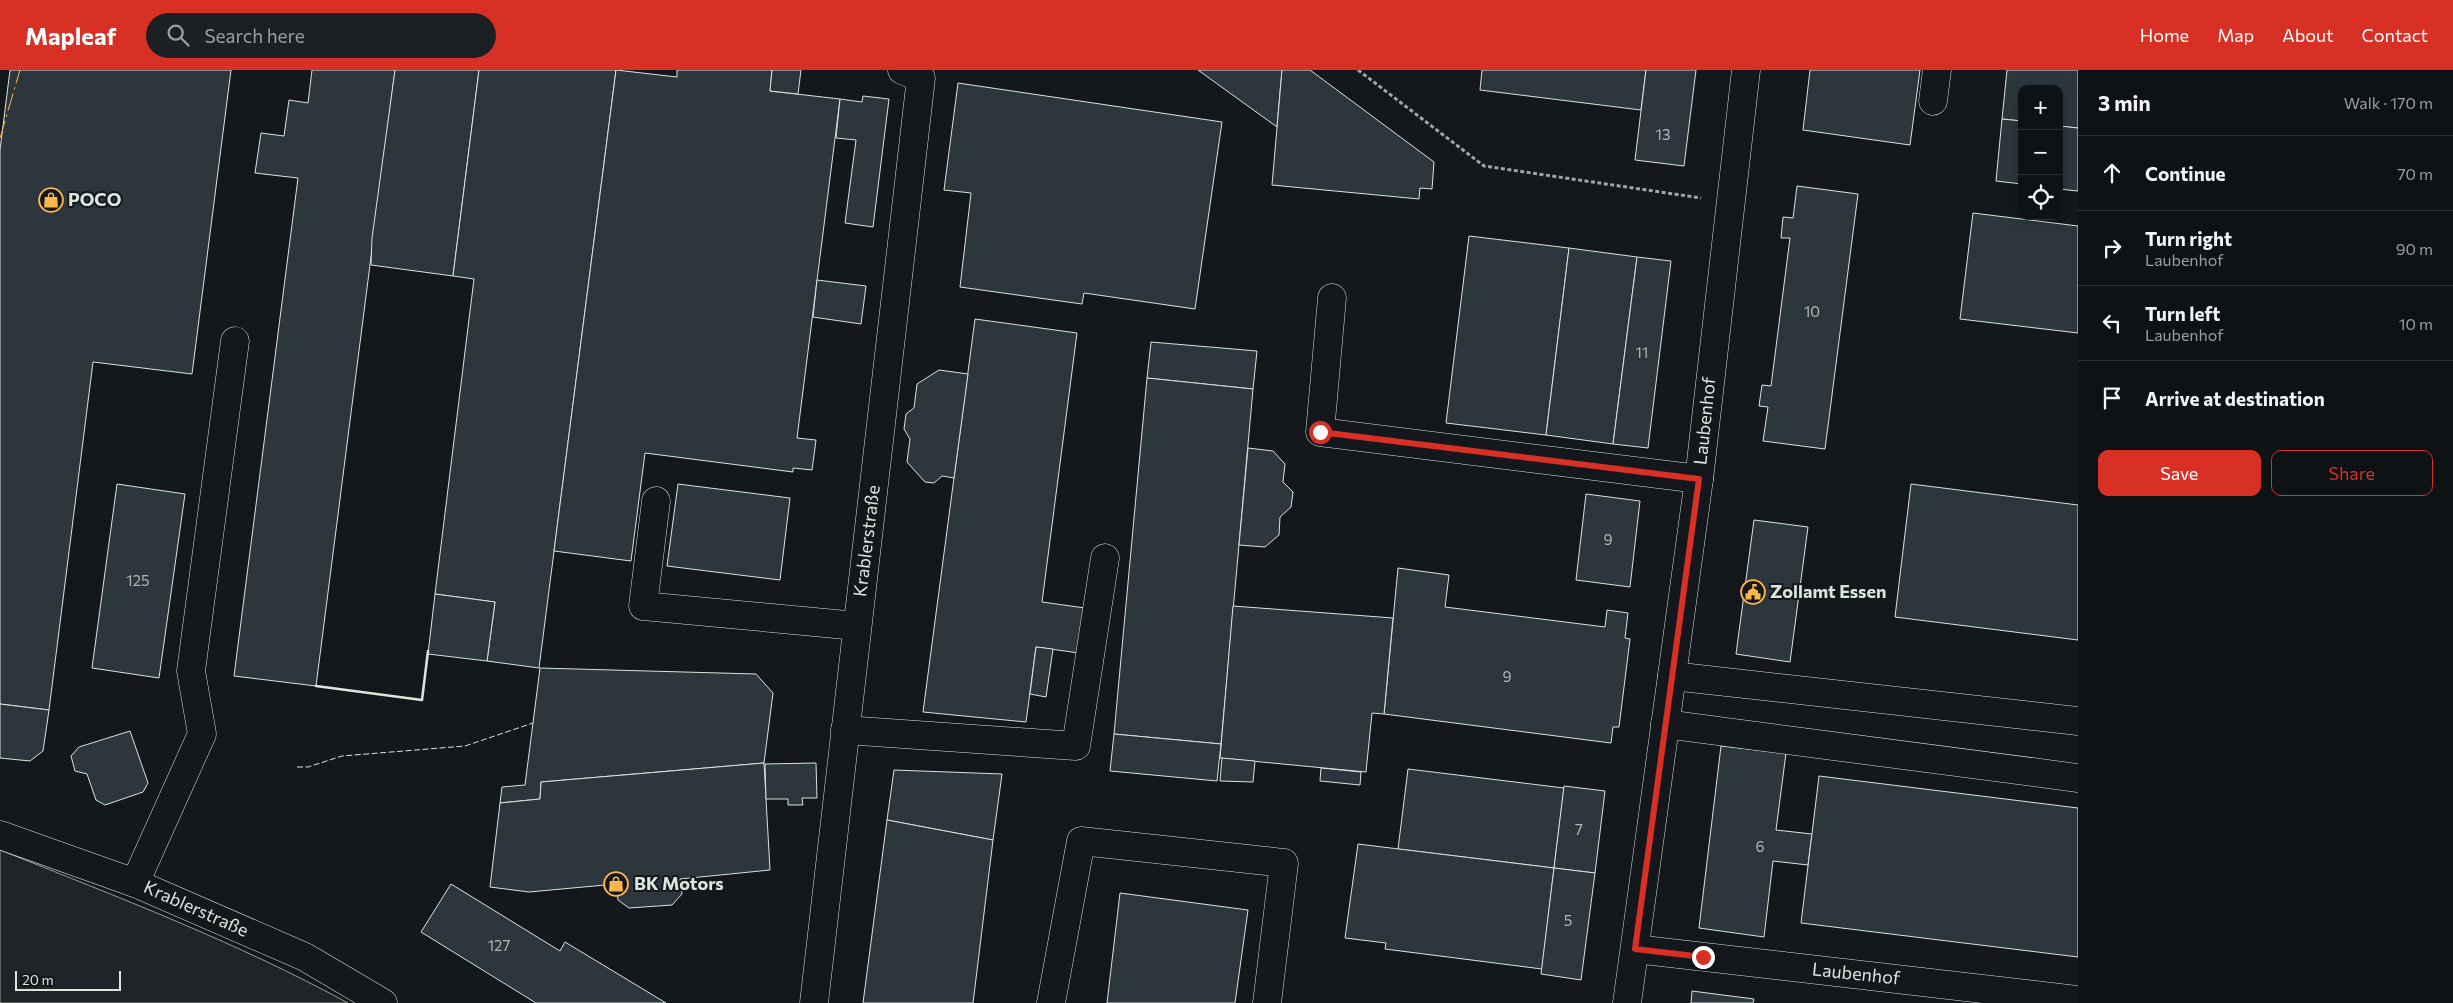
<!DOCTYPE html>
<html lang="en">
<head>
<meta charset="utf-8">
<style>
  body { margin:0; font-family:Commissioner,sans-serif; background:#1d2022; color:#f1f3f6 }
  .controls { position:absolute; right:15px; top:15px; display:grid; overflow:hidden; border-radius:10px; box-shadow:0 2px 12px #0003 }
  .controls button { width:45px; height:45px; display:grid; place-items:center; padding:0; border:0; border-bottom:1px solid #2f3234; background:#0f1215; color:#f1f3f6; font:25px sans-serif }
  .scale { position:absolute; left:15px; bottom:12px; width:106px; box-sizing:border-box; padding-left:5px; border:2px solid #d8e6dc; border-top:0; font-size:14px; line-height:18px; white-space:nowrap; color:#d8e6dc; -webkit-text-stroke:4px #14181c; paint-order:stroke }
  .stop { position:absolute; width:15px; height:15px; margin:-11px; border:4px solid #d93025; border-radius:50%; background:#fff }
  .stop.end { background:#d93025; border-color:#fff; box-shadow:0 1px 5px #0008 }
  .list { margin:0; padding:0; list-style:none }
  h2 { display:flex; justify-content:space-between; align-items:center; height:65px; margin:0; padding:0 20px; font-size:21px }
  h2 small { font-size:16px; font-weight:400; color:#9b9ea0 }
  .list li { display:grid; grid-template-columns:32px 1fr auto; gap:15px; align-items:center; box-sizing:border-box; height:75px; padding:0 20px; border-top:1px solid #2f3234 }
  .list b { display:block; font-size:19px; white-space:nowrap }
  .list p { margin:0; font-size:16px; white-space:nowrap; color:#9b9ea0 }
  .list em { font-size:16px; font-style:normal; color:#9b9ea0 }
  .actions { display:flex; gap:10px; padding:15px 20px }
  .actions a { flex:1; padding:11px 0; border:1px solid #d93025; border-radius:10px; text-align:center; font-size:18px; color:#d93025 }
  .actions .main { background:#d93025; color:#fff }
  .icon { flex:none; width:28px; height:28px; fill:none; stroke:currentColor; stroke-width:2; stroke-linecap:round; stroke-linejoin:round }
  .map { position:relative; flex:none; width:2078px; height:933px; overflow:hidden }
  header { display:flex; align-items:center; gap:30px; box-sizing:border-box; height:70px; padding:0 25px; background:#d93025; color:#fff }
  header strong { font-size:24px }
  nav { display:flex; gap:28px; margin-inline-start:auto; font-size:18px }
  .search { width:350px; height:45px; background:#1d2022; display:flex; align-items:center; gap:12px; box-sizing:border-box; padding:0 18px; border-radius:28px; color:#9b9ea0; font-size:19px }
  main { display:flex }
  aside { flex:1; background:#0f1215 }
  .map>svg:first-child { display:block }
  .green { fill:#202428; stroke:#939e99 }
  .building { fill:#2c363c; stroke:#d8e6dc }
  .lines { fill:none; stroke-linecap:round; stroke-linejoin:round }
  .minor-casing { stroke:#d8e6dc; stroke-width:29 }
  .path { stroke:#9da8a2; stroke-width:3; stroke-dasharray:4 2.5; stroke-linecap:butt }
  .minor { stroke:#14181c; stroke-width:28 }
  .fence { stroke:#d8e6dc; stroke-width:1; stroke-dasharray:6 2.5; stroke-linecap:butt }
  .wall { stroke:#d8e6dc; stroke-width:2.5 }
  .power { stroke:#ffb74d; stroke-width:1; stroke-dasharray:18 4 2.5 4; stroke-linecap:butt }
  .route { stroke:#d93025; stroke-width:6 }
  .labels { text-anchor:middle; stroke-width:4; stroke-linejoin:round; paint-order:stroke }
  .number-label { font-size:15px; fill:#adbab4 }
  .poi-label { font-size:18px; font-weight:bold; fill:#d8e6dc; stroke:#14181c; text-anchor:start }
  .street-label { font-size:18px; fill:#d8e6dc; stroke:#14181c }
</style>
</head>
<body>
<header>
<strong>Mapleaf</strong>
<div class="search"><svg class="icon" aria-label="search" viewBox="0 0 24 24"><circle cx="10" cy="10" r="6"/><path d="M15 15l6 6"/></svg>Search here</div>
<nav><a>Home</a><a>Map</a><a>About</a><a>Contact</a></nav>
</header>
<main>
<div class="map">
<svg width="2078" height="933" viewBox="0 0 2078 933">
  <rect width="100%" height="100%" fill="#14181c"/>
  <path class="green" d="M0,780C118,827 236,872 348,933H0Z"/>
  <g class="building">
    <polygon points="10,0 231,0 192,304 93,292 49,640 0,634 0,80"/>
    <polygon points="312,0 395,0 316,616 234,606 298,108 255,103 261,63 284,66 289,30 308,33"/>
    <polygon points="395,0 479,0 453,206 371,195 372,168"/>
    <polygon points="479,0 616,0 539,598 487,591 495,532 435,524 474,209 453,206"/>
    <polygon points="616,0 677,7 677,0 772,0 770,21 840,29 797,368 816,370 812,400 793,398 793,402 645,383 631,491 554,481"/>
    <polygon points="772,0 801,0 798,24 770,21"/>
    <polygon points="1198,0 1282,0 1277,57"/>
    <polygon points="1282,0 1310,0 1434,92 1432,119 1420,118 1419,129 1272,115"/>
    <polygon points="1482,0 1646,0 1641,40 1480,20"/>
    <polygon points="1646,0 1696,0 1684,96 1635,90"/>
    <polygon points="1810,0 1920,0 1910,75 1803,60"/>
    <polygon points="2007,0 2078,0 2078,58 2059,56 2059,19 2022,19 2022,51 2002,49"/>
    <polygon points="958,13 1222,52 1195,239 1084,223 1082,234 960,217 971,123 944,120"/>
    <polygon points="863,26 889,29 873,157 845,153 856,70 836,68 840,29 862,32"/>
    <polygon points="2002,49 2022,51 2022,114 1996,111"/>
    <polygon points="2059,56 2078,58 2078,121 2059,119"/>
    <polygon points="1797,116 1858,124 1825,379 1763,371 1768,337 1759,336 1762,315 1771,316 1790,168 1781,168 1783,147 1793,148"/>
    <polygon points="1973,143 2078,156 2078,263 1960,249"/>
    <polygon points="1469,166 1569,178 1546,365 1446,353"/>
    <polygon points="1569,178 1637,187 1613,374 1546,365"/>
    <polygon points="1637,187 1671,191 1648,378 1613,374"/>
    <polygon points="817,210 866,216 861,254 813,247"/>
    <polygon points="975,249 1077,263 1042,532 1085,538 1079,583 1036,577 1026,652 923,642"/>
    <polygon points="1151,272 1257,281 1253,319 1147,308"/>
    <polygon points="939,300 968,304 954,408 942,406 934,413 925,412 907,392 910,369 904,359 906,344 914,338 917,314"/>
    <polygon points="1147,308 1253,319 1221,674 1114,664"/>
    <polygon points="1248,378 1273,381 1285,394 1283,412 1293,422 1291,437 1280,447 1279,465 1265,477 1239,475"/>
    <polygon points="117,414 185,424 159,608 92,598"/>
    <polygon points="678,414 790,428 780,510 667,496"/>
    <polygon points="1911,414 2078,435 2078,570 1895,547"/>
    <polygon points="1586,424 1640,431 1630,517 1576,510"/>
    <polygon points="1754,450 1808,457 1790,592 1736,584"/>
    <polygon points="1398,498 1449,505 1445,537 1605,557 1607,540 1628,543 1625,568 1630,569 1619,657 1613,657 1611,673 1384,644"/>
    <polygon points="435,524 495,532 487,591 428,584"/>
    <polygon points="1233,536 1393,548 1384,644 1372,643 1366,702 1220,688"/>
    <polygon points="1036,577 1053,579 1046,627 1030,624"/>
    <polygon points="540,598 756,604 773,623 764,693 541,712 540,729 500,733 502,717 525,715"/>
    <polygon points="0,634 49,640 43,681 30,691 0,688"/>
    <polygon points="130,661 148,713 143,722 105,735 96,730 87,704 75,701 71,686 79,677"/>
    <polygon points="1114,664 1221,674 1217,711 1110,701"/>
    <polygon points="1721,676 1786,683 1776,760 1812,764 1808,795 1773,791 1764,867 1699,858"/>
    <polygon points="1222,688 1255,691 1253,712 1220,711"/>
    <polygon points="764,693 770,800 680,809 682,824 672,835 629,838 618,830 616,814 529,822 490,817 500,733 540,729 541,712"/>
    <polygon points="816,693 817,728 802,728 803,735 788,735 788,729 766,729 765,694"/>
    <polygon points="1321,698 1361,702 1360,715 1320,711"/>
    <polygon points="1408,699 1564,718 1554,798 1398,779"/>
    <polygon points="894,700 1002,704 993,770 887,750"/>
    <polygon points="1819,706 2078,738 2078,887 1801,853"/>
    <polygon points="1564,716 1605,721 1595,803 1554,798"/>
    <polygon points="887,750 993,770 973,933 863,933"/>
    <polygon points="1358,774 1554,798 1542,899 1385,879 1386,873 1345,868"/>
    <polygon points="1554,798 1595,803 1581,910 1541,904"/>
    <polygon points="451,814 560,881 565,872 666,933 536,933 421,862"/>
    <polygon points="1120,823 1248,840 1235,933 1107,933"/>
    <polygon points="1692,921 1754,929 1753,933 1691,933"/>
  </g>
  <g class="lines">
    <g class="minor-casing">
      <g id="minor">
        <polyline points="1933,31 1937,0"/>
        <polyline points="1332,228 1320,362 1699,409"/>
        <polyline points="656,431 643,536 857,556"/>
        <polyline points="1672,606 2078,651"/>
        <polyline points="1665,654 2078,708"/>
        <polyline points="845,660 1076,676 1105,488"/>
        <polyline points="0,765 135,813 305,887 383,933"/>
        <polyline points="135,813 202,664 191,601 235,271"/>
        <polyline points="1635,879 2078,930"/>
        <polyline points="814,933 921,8 902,0"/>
        <polyline points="1051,933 1081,771 1284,793 1267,933"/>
        <polyline points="1627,933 1699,409 1746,0"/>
      </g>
    </g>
    <polyline class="path" points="1358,0 1484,96 1701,128"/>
    <use href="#minor" class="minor"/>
    <polyline class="fence" points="297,697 308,697 342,686 465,676 533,653"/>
    <polyline class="wall" points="316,616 422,630 428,581"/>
    <polyline class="power" points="0,68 20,0"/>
  </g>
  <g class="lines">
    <polyline class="route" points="1320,362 1699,409 1635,879 1703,887"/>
  </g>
  <defs>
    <g id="shop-ring" transform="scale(1.25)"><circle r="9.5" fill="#14181c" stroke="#ffb74d" stroke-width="1.5"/><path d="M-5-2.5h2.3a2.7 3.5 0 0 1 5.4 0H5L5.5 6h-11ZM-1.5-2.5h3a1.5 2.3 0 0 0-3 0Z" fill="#ffb74d"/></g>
    <g id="civic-ring" transform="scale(1.25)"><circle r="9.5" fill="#14181c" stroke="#ffb74d" stroke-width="1.5"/><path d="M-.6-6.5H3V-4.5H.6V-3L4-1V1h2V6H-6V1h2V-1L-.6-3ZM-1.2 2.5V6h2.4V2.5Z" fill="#ffb74d"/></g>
  </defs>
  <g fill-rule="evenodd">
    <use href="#shop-ring" x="51" y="130"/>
    <use href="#civic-ring" x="1753" y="522"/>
    <use href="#shop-ring" x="616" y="814"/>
  </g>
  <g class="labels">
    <g class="number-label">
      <text x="1663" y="70">13</text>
      <text x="1812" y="247">10</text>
      <text x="1642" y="288">11</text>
      <text x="1608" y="475">9</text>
      <text x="138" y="516">125</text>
      <text x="1507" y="612">9</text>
      <text x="1579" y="765">7</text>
      <text x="1760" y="782">6</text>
      <text x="1568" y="856">5</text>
      <text x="499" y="881">127</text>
    </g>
    <g class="poi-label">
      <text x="68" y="136">POCO</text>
      <text x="1770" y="528">Zollamt Essen</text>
      <text x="634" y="820">BK Motors</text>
    </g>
    <g class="street-label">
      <text transform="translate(1705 351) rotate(-84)" y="6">Laubenhof</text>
      <text transform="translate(867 471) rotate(-83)" y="6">Krablerstraße</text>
      <text transform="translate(196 839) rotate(24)" y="6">Krablerstraße</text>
      <text transform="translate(1856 904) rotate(6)" y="6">Laubenhof</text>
    </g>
  </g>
</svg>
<div class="controls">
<button>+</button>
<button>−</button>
<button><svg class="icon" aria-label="locate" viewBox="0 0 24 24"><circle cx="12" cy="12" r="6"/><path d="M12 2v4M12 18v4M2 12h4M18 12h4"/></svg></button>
</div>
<div class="scale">20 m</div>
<div class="stop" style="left:1320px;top:362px"></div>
<div class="stop end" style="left:1703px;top:887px"></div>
</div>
<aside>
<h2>3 min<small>Walk · 170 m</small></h2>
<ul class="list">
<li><svg class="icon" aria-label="ahead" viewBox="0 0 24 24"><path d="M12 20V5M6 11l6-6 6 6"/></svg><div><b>Continue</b></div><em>70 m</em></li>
<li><svg class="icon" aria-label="right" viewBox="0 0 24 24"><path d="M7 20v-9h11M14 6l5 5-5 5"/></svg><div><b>Turn right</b><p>Laubenhof</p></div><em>90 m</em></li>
<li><svg class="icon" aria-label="left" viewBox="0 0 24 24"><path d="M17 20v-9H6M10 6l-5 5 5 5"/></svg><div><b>Turn left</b><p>Laubenhof</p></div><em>10 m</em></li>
<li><svg class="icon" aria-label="arrive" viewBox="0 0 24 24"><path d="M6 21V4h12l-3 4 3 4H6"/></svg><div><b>Arrive at destination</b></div></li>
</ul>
<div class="actions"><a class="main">Save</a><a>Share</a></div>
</aside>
</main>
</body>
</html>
